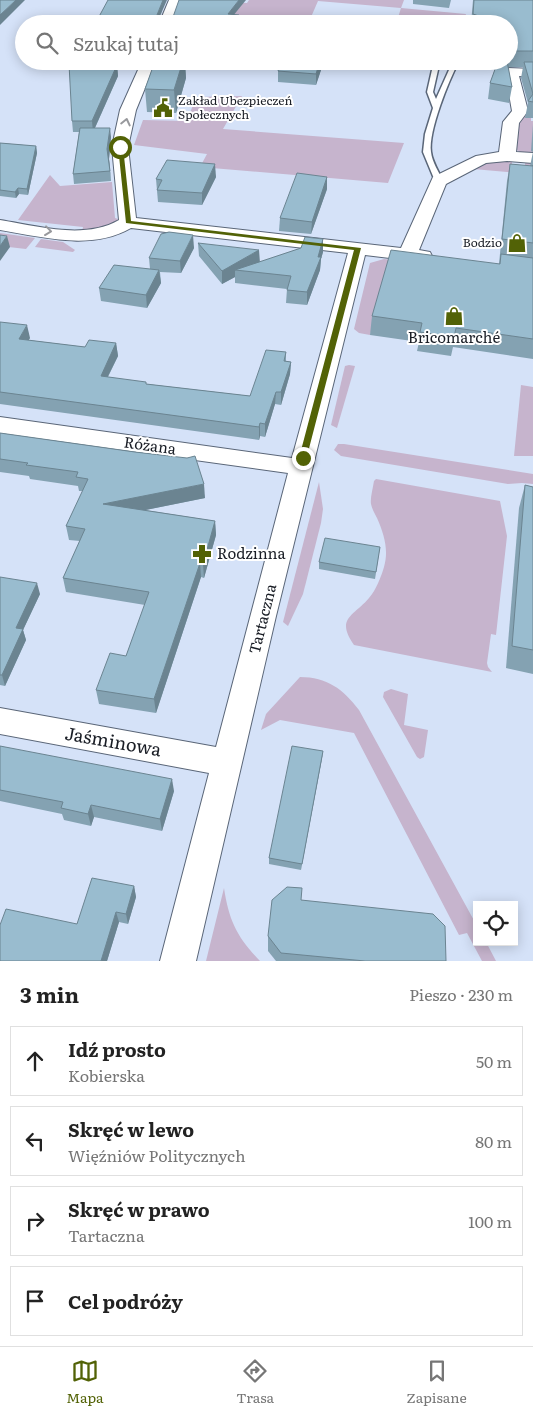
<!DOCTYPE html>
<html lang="pl">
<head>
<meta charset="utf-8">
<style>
  body { margin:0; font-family:Literata,serif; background:#f2f2f2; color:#222 }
  .controls { position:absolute; right:15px; bottom:15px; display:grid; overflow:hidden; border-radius:0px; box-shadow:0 2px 12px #0003 }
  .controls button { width:45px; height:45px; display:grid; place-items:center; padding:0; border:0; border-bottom:1px solid #e0e0e0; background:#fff; color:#222; font:25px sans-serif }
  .stop { position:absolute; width:15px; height:15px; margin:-11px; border:4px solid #526206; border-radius:50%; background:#fff }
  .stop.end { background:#526206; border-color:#fff; box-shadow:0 1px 5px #0008 }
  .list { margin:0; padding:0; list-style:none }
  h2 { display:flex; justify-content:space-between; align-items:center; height:65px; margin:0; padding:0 20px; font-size:21px }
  h2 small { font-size:16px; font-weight:400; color:#767676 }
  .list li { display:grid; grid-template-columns:32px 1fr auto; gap:15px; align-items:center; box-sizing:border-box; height:70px; margin:0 10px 10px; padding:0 10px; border:1px solid #e0e0e0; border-radius:0px }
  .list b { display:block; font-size:19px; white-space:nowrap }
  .list p { margin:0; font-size:16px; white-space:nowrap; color:#767676 }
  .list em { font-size:16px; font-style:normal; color:#767676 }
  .icon { flex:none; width:28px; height:28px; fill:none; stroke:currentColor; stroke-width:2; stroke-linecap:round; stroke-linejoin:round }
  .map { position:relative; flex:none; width:533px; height:961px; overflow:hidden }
  .search { position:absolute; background:#fff; box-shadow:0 2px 12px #0003; left:15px; right:15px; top:15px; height:55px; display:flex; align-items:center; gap:12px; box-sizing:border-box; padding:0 18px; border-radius:28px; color:#767676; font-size:19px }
  .sheet { height:385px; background:#fff }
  nav { display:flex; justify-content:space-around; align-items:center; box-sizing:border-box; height:70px; border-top:1px solid #e0e0e0; background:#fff; font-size:14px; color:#767676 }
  nav a { display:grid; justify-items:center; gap:2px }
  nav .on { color:#526206 }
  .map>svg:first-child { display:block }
  .green { fill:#c6b4cd }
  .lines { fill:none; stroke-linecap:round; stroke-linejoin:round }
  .lane-casing { stroke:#5a6678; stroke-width:3 }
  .street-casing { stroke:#5a6678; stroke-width:2 }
  .lane { fill:#fff; fill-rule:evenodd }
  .street { fill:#fff; fill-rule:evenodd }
  .wall { fill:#84a2b2 }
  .shaded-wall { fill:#6b8491 }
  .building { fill:#99bccf; stroke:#6b8491 }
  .oneway { stroke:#98999d }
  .route { fill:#526206 }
  .labels { text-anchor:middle; stroke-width:4; stroke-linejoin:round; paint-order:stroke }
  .far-poi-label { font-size:12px; fill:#191d25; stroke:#fff; text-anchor:start }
  .poi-label { font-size:15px; fill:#191d25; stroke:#fff }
  .street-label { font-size:15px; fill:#191d25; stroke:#fff }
  .near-street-label { font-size:18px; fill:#191d25; stroke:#fff }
</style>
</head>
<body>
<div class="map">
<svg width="533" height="961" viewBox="0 0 533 961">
  <rect width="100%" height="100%" fill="#d5e2f8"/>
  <g class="green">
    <polygon points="249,0 404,0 401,8 466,14 463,24 396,24 401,8 318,1 308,24 249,24 250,21 203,17 211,1 247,3"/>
    <polygon points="242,96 223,129 404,143 388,183 200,167 207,154 134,145 143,120 187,121 196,97"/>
    <polygon points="531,115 531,121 533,121 533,157 521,154 515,148 516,124 523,116"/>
    <polygon points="512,159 512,167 525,168 525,160 533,161 531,174 473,169 490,161"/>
    <polygon points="50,175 60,186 112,182 115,218 118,219 117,223 107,228 82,231 83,227 18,220"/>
    <polygon points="0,233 35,238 26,249 0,246"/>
    <polygon points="41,239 63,242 75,250 73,252 35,247"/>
    <polygon points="384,259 530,276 389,268 370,335 359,333 354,329 370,263"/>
    <polygon points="349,365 355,366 337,428 331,425 345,366"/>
    <polygon points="521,385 533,387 533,456 514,456"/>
    <polygon points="338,444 344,444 533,474 533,484 522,483 508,484 341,456 334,450"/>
    <path d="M376,479L500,501L507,536L496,635L491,634L487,663L488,667L492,672L354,645C335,618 354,616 369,598C376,590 381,577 384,567C389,550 384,534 377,518C375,514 372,509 371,504C370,498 373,488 374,481Z"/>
    <polygon points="319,482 323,509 321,523 303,594 288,626 283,622"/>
    <path d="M300,677C327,677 343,689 359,710L477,926V942H486L496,961H482L467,933L459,935L354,733L280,720L261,730L266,714Z"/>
    <polygon points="391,689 408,694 404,725 428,730 424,757 420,759 417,757 383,697 384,692"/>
    <path d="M224,888C229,921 237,937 260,961H206Z"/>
  </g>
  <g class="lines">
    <g class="lane-casing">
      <path id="lane" d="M434,61H440L433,92L436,99L453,61H459C449,80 428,131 431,152C432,162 439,172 443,181L439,183L435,181L423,152L425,134L433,108L427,92Z"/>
    </g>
    <g class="street-casing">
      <g id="street">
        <polygon points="169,0 181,0 172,24 159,24"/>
        <path d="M142,61H156L136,110L128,147L136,218L401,248L433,177L476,156L499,152L503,122L512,111L505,71L507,68L533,69V77L519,76L528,111L519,123L516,152L533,153V163L507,161L486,163L446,184L419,250L430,252L432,256L430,260L423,262L365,255L276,616L196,961H160L209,773L0,734V708L216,747L288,473L0,433V417L292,458L348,253L131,228C91,251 43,237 0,230V220C38,226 84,240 119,220L112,147L120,110Z"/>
      </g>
    </g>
    <use href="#lane" class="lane"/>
    <use href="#street" class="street"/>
  </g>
  <g class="wall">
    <polygon points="413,0 451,0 449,8 413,4"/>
    <polygon points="473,0 533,0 533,118 525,118 528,103 521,78 523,67 508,67 512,87 509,103 488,99 490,83 498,61 509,61 509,24 471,24"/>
    <polygon points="155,61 219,61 214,69 185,67 186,78 176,113 147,112 145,89"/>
    <polygon points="323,64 316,85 278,82 278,71"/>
    <polygon points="117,65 118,76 95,128 111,137 109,159 111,181 74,184 73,174 79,132 73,132 72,121"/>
    <polygon points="533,124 533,152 531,151"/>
    <polygon points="0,143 36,146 37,153 28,195 19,194 16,198 0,196"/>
    <polygon points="533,152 533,359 453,347 451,356 417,351 419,342 370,335 372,316 499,264 507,181 510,164 530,166"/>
    <polygon points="216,177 202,205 158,202 156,179"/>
    <polygon points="327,177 327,189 311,234 279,231 280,218"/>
    <polygon points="323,239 323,252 321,259 320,270 307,305 286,303 287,289 235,283 235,277 222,284 199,256 198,243 260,262 301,248"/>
    <polygon points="194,248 181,273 160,272 161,283 147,308 101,301 99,288 150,269 149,258"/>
    <polygon points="0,322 30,338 28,340 85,347 116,343 118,356 108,377 147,384 250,396 286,352 286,361 291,362 290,374 281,405 275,404 265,437 260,436 259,440 0,404"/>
    <polygon points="0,433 205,498 145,510 215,521 216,535 204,578 201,577 156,713 99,704 96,690 126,656 145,605 66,592 63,578 80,541 69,540 66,526 83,491 79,491 78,486 30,479 29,476 0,472"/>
    <polygon points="525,485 533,487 533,674 506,668 519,508"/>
    <polygon points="380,547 375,579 319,569 319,562"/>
    <polygon points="0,577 40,594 23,630 26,640 5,686 0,685"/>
    <polygon points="0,746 174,791 162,831 94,817 91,826 64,820 62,814 0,801"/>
    <polygon points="323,751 322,758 301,870 269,864 269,858"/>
    <polygon points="134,886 136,897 128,924 119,922 107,961 0,961 77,924"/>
    <polygon points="301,900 446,961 276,961 268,951 268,936"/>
  </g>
  <g class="shaded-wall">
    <polygon points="16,0 25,0 0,25 0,15"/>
    <polygon points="163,0 167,0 157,23 157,15"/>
    <polygon points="239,0 246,0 228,22 228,14"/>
    <polygon points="239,15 239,24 234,24"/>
    <polygon points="183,61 185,61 186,78 176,113 174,90"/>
    <polygon points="214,61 219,61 214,69"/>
    <polygon points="320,61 323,61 323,64 316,85 316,74"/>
    <polygon points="117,65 118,76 93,132 92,121"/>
    <polygon points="110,128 111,137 109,159 111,181 107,149"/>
    <polygon points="36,146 37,153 28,195 27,189"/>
    <polygon points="215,164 216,177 202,205 202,193"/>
    <polygon points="327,177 327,189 311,234 312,222"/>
    <polygon points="18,188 19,194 16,198 15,192"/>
    <polygon points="193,235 194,248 181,273 180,261"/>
    <polygon points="7,236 10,247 0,261 0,246"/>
    <polygon points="323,239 323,252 321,259 320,270 307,305 307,292"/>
    <polygon points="259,250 260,263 235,270 235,277 222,284 222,271"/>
    <polygon points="159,270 161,283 147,308 146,295"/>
    <polygon points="27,325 30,338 22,351 19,339"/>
    <polygon points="116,343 118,356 102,388 101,376"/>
    <polygon points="291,362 290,374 281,405 281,392"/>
    <polygon points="276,392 275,404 265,437 265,424"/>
    <polygon points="260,423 260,436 259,440 259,427"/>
    <polygon points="204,484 205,498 106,518 103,504"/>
    <polygon points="215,521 216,535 204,578 203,564"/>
    <polygon points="200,563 201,577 156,713 154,699"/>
    <polygon points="37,583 40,594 23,630 26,640 5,686 2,675 16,628"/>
    <polygon points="323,751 322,758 301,870 302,864"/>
    <polygon points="172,779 174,791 162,831 160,819"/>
    <polygon points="91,805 94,817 91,826 88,814"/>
    <polygon points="134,886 136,897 128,924 126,914"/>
    <polygon points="116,912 119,922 107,961 101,961"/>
  </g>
  <g class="building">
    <polygon points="0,0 16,0 0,15"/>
    <polygon points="108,0 163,0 157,15 158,18 173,17 179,0 239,0 228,14 239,15 234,24 95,24"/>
    <polygon points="474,0 533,0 533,51 509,51 509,24 501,24 473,14"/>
    <polygon points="155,61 183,61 174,90 145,89"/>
    <polygon points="282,61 320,61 316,74 278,71"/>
    <polygon points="498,61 507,61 512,87 490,83"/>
    <polygon points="524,62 533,62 533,102 528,101 533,94"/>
    <polygon points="69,64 117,65 92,121 72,121"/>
    <polygon points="80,128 110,128 107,149 110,171 73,174"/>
    <polygon points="0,143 36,146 27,189 18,188 15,192 0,190"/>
    <polygon points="167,160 215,164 202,193 157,190 162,180 156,179"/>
    <polygon points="510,164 533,166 533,165 533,243 502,239"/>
    <polygon points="297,173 327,177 312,222 280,218"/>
    <polygon points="169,232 193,235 180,261 149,258 161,234"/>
    <polygon points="0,235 7,236 0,246"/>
    <polygon points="305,237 323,239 318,257 321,257 307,292 287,290 291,276 235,270 301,248"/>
    <polygon points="198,243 259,250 222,271"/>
    <polygon points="391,250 500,264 501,254 533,258 533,339 456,328 454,337 420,332 422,323 372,316"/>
    <polygon points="114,265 159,270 146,295 99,288"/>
    <polygon points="0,322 27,325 19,339 85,347 89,340 116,343 101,376 146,382 146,384 250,396 266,350 286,352 284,361 291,362 281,392 276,392 265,424 260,423 259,427 0,392"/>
    <polygon points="0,433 135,452 187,458 195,456 204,484 103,504 215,521 203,564 200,563 154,699 96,690 110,653 126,656 149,592 63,578 85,529 66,526 88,479 76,477 78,472 26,465 28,463 0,459"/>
    <polygon points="525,485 533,487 533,650 512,646"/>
    <polygon points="325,538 380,547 376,572 319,562"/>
    <polygon points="0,577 37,583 16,628 23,629 2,675 0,675"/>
    <polygon points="0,746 172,779 160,819 91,805 88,814 61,808 63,802 0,790"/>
    <polygon points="292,746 323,751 302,864 269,858"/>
    <polygon points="92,878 134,886 126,914 116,912 101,961 0,961 0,925 6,909 77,924"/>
    <polygon points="287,887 302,888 301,900 433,914 445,926 446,961 365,961 281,953 268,936 272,900"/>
  </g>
  <defs><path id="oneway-chevron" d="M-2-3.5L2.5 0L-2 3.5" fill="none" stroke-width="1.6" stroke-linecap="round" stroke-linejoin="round" transform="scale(1.25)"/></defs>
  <g class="oneway">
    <use href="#oneway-chevron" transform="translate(126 122) rotate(-77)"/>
    <use href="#oneway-chevron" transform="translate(48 231) rotate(7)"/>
  </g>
  <polygon class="route" points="118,146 123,147 131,221 361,248 306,460 303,461 299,458 354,250 126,223"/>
  <defs>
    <g id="civic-bare" transform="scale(1.5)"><path d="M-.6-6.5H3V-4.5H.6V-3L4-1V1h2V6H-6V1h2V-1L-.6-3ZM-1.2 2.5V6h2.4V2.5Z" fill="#526206" stroke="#fff" stroke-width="2.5" paint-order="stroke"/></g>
    <g id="shop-bare" transform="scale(1.5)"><path d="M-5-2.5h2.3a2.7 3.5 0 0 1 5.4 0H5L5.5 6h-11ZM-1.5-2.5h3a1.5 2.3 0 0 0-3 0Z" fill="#526206" stroke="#fff" stroke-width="2.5" paint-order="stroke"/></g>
    <g id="pharmacy-bare" transform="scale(1.5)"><path d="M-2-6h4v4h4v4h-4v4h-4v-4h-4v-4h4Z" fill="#526206" stroke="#fff" stroke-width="2.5" paint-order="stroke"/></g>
  </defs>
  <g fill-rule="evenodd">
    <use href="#civic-bare" x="163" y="108"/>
    <use href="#shop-bare" x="517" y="243"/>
    <use href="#shop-bare" x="454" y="316"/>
    <use href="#pharmacy-bare" x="202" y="554"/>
  </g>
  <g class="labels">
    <g class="far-poi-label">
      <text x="178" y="105">Zakład Ubezpieczeń<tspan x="178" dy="14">Społecznych</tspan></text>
      <text x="502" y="247" text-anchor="end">Bodzio</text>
    </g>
    <g class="poi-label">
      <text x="454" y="343">Bricomarché</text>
      <text x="217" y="559" text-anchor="start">Rodzinna</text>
    </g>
    <g class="street-label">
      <text transform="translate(150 446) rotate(8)" y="5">Różana</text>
      <text transform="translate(263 619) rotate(-76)" y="5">Tartaczna</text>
    </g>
    <g class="near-street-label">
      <text transform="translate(113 742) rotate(10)" y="6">Jaśminowa</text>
    </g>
  </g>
</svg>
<div class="controls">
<button><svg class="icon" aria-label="locate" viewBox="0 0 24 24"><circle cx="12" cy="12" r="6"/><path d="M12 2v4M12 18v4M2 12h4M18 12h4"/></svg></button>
</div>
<div class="stop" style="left:120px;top:147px"></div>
<div class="stop end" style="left:303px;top:458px"></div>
<div class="search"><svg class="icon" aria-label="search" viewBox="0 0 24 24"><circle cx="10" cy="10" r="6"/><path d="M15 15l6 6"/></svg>Szukaj tutaj</div>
</div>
<section class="sheet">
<h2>3 min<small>Pieszo · 230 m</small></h2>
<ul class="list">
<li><svg class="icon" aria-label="ahead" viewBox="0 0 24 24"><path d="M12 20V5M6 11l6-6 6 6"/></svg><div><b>Idź prosto</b><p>Kobierska</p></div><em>50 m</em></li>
<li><svg class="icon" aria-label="left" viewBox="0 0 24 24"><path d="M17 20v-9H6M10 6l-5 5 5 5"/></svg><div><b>Skręć w lewo</b><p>Więźniów Politycznych</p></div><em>80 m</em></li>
<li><svg class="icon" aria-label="right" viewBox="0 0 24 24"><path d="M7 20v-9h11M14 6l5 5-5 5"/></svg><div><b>Skręć w prawo</b><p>Tartaczna</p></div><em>100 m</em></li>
<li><svg class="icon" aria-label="arrive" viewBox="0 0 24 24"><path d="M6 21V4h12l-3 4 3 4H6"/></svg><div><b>Cel podróży</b></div></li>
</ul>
</section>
<nav>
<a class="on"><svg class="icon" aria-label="map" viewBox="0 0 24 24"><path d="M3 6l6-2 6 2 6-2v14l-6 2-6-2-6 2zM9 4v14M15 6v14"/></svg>Mapa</a>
<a><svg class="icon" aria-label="directions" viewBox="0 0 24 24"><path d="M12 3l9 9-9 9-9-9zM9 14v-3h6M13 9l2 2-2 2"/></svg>Trasa</a>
<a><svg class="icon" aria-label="saved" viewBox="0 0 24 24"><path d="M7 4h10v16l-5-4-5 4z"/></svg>Zapisane</a>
</nav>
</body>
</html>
